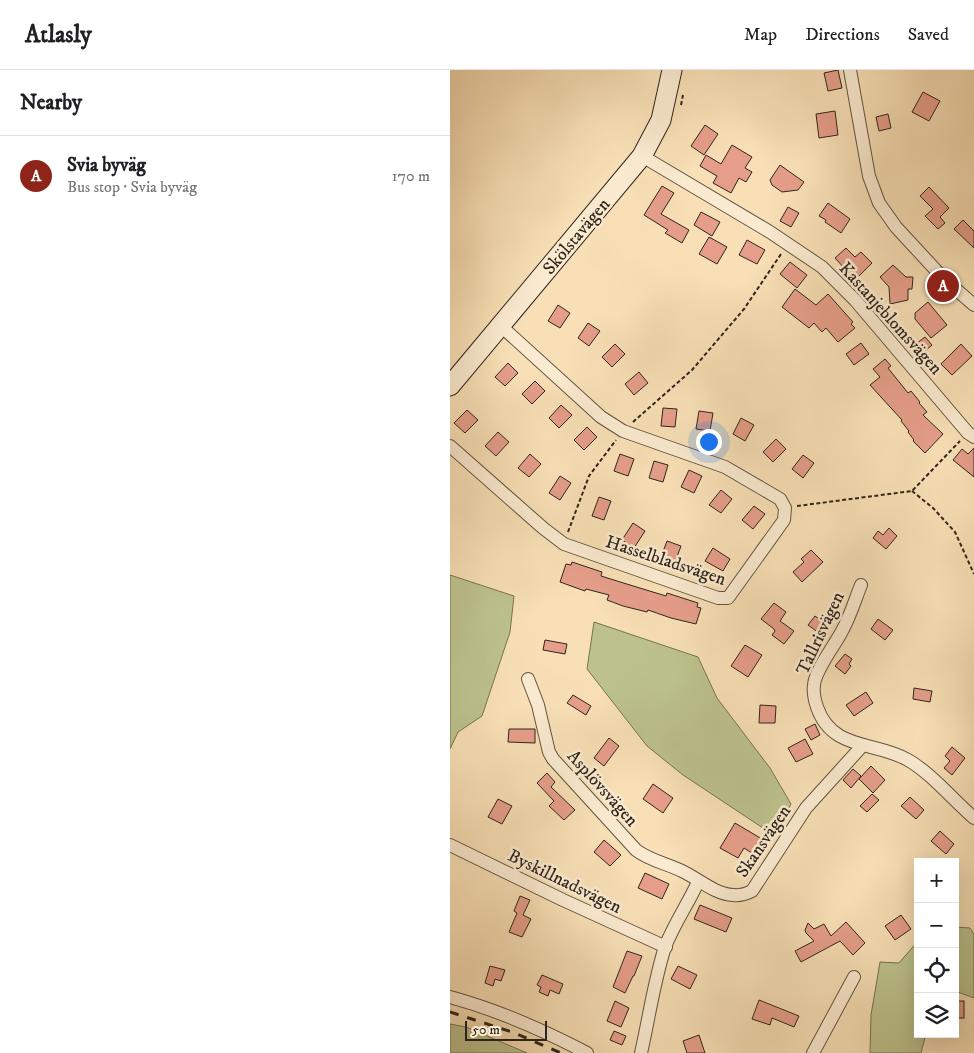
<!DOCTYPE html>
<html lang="en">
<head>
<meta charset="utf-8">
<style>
  body { margin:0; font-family:"IM FELL DW Pica",serif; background:#f6f6f6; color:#202124 }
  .controls { position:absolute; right:15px; bottom:15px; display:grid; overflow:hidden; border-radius:0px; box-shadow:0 5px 20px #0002 }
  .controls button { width:45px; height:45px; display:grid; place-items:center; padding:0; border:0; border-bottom:1px solid #e0e0e0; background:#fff; color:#202124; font:25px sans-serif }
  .scale { position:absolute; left:15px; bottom:12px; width:82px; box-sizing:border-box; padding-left:5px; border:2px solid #2f251d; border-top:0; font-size:14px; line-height:18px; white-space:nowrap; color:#2f251d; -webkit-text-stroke:4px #faeacf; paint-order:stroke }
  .you { position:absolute; left:258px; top:371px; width:18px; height:18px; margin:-12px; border:4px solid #fff; border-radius:50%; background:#1a73e8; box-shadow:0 0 0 8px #1a73e833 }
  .badge { display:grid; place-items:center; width:32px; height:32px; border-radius:50%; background:#8f2418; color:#fff; font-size:16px; font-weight:700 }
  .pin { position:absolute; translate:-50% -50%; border:2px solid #fff; box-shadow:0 1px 5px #0006 }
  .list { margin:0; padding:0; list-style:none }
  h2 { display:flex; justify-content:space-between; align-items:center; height:65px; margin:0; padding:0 20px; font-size:21px }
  h2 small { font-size:16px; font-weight:400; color:#757577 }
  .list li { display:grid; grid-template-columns:32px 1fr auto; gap:15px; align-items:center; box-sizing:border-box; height:80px; padding:0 20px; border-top:1px solid #e0e0e0 }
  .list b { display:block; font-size:19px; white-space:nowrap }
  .list p { margin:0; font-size:16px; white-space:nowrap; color:#757577 }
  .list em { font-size:16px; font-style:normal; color:#757577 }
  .icon { flex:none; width:28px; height:28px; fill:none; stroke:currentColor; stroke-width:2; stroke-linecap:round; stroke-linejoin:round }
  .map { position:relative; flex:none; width:524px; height:983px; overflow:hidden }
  header { display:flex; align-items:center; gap:30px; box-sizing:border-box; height:70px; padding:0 25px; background:#fff; border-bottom:1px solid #e0e0e0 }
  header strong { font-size:24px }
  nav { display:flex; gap:28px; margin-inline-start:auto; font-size:18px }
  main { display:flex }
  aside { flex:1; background:#fff }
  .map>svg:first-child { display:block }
  .green { fill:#bdc28d; stroke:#767455 }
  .building { fill:#e69e8a; stroke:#2f251d }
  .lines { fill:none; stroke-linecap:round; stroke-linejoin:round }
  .street-casing { stroke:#615443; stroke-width:14 }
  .secondary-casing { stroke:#2f251d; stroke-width:21 }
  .path { stroke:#2f251d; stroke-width:2; stroke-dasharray:4 2.5; stroke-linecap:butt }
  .street { stroke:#faeacf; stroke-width:12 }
  .secondary { stroke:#faeacf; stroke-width:19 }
  .rail { stroke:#2f251d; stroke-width:3; stroke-dasharray:9 9; stroke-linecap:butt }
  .labels { text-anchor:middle; stroke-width:5; stroke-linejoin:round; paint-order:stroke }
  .street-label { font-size:18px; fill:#2f251d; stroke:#faeacf }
</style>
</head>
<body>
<header>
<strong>Atlasly</strong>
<nav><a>Map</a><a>Directions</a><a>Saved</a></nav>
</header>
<main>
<aside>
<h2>Nearby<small></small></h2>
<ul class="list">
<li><span class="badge">A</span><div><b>Svia byväg</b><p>Bus stop · Svia byväg</p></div><em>170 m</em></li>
</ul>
</aside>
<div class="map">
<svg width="524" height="983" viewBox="0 0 524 983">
  <rect width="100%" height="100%" fill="#f8dfb5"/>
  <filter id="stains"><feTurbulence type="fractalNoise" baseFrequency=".004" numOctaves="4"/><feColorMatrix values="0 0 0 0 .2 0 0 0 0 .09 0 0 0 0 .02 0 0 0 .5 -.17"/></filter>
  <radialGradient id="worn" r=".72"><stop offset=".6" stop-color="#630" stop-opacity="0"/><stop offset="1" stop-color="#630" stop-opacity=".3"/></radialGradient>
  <g class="green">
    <polygon points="0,505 64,526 60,562 32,646 8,662 0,679"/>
    <polygon points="144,552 248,587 267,628 320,698 341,734 325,766 233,705 197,676 137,599"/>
    <polygon points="505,857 520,858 524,864 524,928 505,921"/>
    <polygon points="468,871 468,964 476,964 471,983 420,983 421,945 430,892 449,893"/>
    <polygon points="0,954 16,957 77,983 0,983"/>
  </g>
  <g class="building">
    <polygon points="388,0 392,18 378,21 374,3"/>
    <polygon points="473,22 490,31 479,51 462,42"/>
    <polygon points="385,41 388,65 369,68 366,44"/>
    <polygon points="438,44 441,58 429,61 426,47"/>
    <polygon points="255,55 268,64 254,85 241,76"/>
    <polygon points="282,75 302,87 295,98 302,102 296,112 289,108 281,123 263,113 267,106 250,96 256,85 271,94"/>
    <polygon points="330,95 354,112 348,120 332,122 322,115 320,110"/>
    <polygon points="212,116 224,123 211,144 239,160 232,173 215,163 218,160 194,145"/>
    <polygon points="479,117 499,138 490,147 495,153 488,159 475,146 483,139 470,126"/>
    <polygon points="378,133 400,149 391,163 375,152 376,150 369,146"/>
    <polygon points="338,137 349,143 341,157 330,151"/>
    <polygon points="251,142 270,152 262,166 244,155"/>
    <polygon points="513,150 524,161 524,178 504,159"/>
    <polygon points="259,167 277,177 267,194 249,184"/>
    <polygon points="297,170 315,180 307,194 289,185"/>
    <polygon points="396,178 405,187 411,182 422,193 405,210 385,188"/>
    <polygon points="340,192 357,205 347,218 330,204"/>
    <polygon points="443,195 456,207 463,207 462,219 458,219 458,230 440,234 439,217 430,207"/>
    <polygon points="345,219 366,235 378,224 403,252 401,254 405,258 388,272 376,258 372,262 364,253 359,258 332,237"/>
    <polygon points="478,232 497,255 481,268 465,249 465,243"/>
    <polygon points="108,235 120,243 110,258 98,251"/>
    <polygon points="138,253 150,261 139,276 128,268"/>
    <polygon points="475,267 482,275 470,285 463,276"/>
    <polygon points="411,273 419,284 404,295 396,284"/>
    <polygon points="165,274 175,284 162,297 152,287"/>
    <polygon points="511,274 522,286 502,305 491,294"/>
    <polygon points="435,289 441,296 438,298 458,323 461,321 470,332 469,333 477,342 473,345 493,364 475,383 463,371 464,370 458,362 459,361 451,351 452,350 420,315 430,307 423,299"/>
    <polygon points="58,293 68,303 55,316 45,307"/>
    <polygon points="189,302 198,313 184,325 175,314"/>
    <polygon points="85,311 95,321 82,334 72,324"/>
    <polygon points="111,335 122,345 109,358 99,348"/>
    <polygon points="213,338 227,339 225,357 211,356"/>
    <polygon points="17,340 28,350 15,363 4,353"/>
    <polygon points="249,341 263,343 260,361 246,359"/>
    <polygon points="291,348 304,355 295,371 283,364"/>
    <polygon points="137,357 147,367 134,380 124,370"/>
    <polygon points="48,362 59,372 46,386 35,376"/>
    <polygon points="326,369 336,379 323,392 313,382"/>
    <polygon points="524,378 524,407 503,390 512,379 518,384"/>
    <polygon points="80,384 91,394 79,407 68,398"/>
    <polygon points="170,384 184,389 178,406 164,401"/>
    <polygon points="353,385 364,393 353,408 342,399"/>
    <polygon points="204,391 218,395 213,412 199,408"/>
    <polygon points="239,400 252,406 244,423 231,417"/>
    <polygon points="110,406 121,413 110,430 99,423"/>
    <polygon points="271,420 282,429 271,443 259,435"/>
    <polygon points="149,427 161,431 154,450 142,446"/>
    <polygon points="304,436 315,444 303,459 292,450"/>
    <polygon points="183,453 195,461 184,478 172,470"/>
    <polygon points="439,458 447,466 436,479 423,468 428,461 433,465"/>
    <polygon points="217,471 231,476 224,495 210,490"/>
    <polygon points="263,478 280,489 273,501 255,491"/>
    <polygon points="361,480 373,492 352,512 343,502 354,492 351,489"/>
    <polygon points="122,492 152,502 151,506 180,515 216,526 217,523 248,533 247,537 251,538 246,554 221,548 198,540 197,542 173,536 157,530 159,525 136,519 135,521 110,512 116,494 121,495"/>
    <polygon points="324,533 336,542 330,551 344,561 334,574 322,565 325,561 324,559 311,549"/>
    <polygon points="365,546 376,554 369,563 358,555"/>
    <polygon points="428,549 443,560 435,570 421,559"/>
    <polygon points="95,570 117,574 115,584 93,580"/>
    <polygon points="295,575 312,585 298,607 281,596"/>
    <polygon points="395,584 402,589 399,594 401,596 395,604 385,596"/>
    <polygon points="464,618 482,621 480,632 463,629"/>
    <polygon points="416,622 423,633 404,646 396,635"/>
    <polygon points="123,625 141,636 136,645 117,633"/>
    <polygon points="310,635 326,636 325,653 309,653"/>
    <polygon points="365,654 370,665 361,670 355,659"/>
    <polygon points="59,659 85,659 85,673 58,672"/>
    <polygon points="159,668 169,676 154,696 144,688"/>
    <polygon points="355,669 363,684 346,692 338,678"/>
    <polygon points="502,677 515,688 502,705 494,698 500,691 495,686"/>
    <polygon points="421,696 435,710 423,723 409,709"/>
    <polygon points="403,699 411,706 401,718 393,710"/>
    <polygon points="97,703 105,712 101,717 125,740 114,750 99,736 104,731 87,713"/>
    <polygon points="203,714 223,728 213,743 193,729"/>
    <polygon points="422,724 429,730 417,742 410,736"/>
    <polygon points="460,727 474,740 466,749 451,736"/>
    <polygon points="48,729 62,736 52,754 38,747"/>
    <polygon points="285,753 317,772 308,787 294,778 288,788 270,778"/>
    <polygon points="490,761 504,774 496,784 481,771"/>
    <polygon points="154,770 171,785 160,796 144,782"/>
    <polygon points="195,803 219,814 212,829 188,818"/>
    <polygon points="70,826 80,830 73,845 81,849 72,867 59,862 67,843 64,841"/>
    <polygon points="250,835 282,848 276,862 244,849"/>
    <polygon points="451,845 461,859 445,870 435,856"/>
    <polygon points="396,852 415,873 403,885 390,871 351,892 345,881 364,871 356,863 355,860 358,853 364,859 374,854 381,866"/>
    <polygon points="177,881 192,886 184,906 183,906 175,923 163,917"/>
    <polygon points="40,896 55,900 51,911 45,909 43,916 35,913"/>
    <polygon points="228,896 247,905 240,919 221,909"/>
    <polygon points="92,905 113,914 109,924 100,920 98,926 89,922 91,917 87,915"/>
    <polygon points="309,930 349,946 344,957 322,948 320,955 302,949"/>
    <polygon points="165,931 179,938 171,957 157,951"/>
    <rect x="505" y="931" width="9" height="17"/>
    <polygon points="164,961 176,966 172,975 160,970"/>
    <polygon points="249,965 255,983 237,983 233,971"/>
  </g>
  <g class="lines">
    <g class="street-casing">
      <g id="street">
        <polyline points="400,0 419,106 429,133 446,157 494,209 524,235"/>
        <polyline points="192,86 320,162 372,197 405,230 518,363 524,367"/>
        <polyline points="0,376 93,458 114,474 268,528 278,528 334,450 335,438 330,429 275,397 173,361 151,347 51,256"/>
        <path d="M411,515C405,530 400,547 392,561C385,575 365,600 364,615C363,622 365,631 367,637C382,681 425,671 458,690C481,703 504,731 524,748"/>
        <path d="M78,609L88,635L99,682L103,689L186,780C200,791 219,794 234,802C250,810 265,824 283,825C290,826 296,824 302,821L356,738L413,675"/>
        <polyline points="0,775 113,830 216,877"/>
        <path d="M0,927C48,940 93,960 137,983"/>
        <path d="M191,983C199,948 204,911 215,877C224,854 238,834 248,812"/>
        <polyline points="363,983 404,907"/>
      </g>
    </g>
    <g class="secondary-casing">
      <polyline id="secondary" points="0,316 192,86 211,50 222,0"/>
    </g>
    <g class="path">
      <polyline points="231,35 233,25"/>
      <polyline points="183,352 242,300 294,239 331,184"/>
      <polyline points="462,421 483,438 505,462 524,504"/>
      <polyline points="347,436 462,421 510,371"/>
      <polyline points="118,462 139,406 166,370"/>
    </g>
    <use href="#street" class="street"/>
    <use href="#secondary" class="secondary"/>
    <polyline class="rail" points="0,942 62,962 111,983"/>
  </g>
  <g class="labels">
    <g class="street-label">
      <text transform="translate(126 166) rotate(-50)" y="6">Skölstavägen</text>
      <text transform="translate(441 248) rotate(48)" y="6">Kastanjeblomsvägen</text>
      <text transform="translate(216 490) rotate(18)" y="6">Hasselbladsvägen</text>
      <text transform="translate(370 563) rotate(-65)" y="6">Tallrisvägen</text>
      <text transform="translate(153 718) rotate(48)" y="6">Asplövsvägen</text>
      <text transform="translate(313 771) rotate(-56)" y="6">Skansvägen</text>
      <text transform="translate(115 811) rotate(26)" y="6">Byskillnadsvägen</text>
    </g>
  </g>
  <rect width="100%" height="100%" filter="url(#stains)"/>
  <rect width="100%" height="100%" fill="url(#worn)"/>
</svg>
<div class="controls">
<button>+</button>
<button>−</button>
<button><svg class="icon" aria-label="locate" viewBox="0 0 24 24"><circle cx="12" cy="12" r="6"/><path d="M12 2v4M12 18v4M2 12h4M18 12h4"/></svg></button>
<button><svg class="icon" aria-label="layers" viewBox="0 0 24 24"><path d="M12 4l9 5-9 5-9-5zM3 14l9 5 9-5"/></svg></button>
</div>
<div class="scale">50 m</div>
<div class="you"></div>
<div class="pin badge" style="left:493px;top:216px">A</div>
</div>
</main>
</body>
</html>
